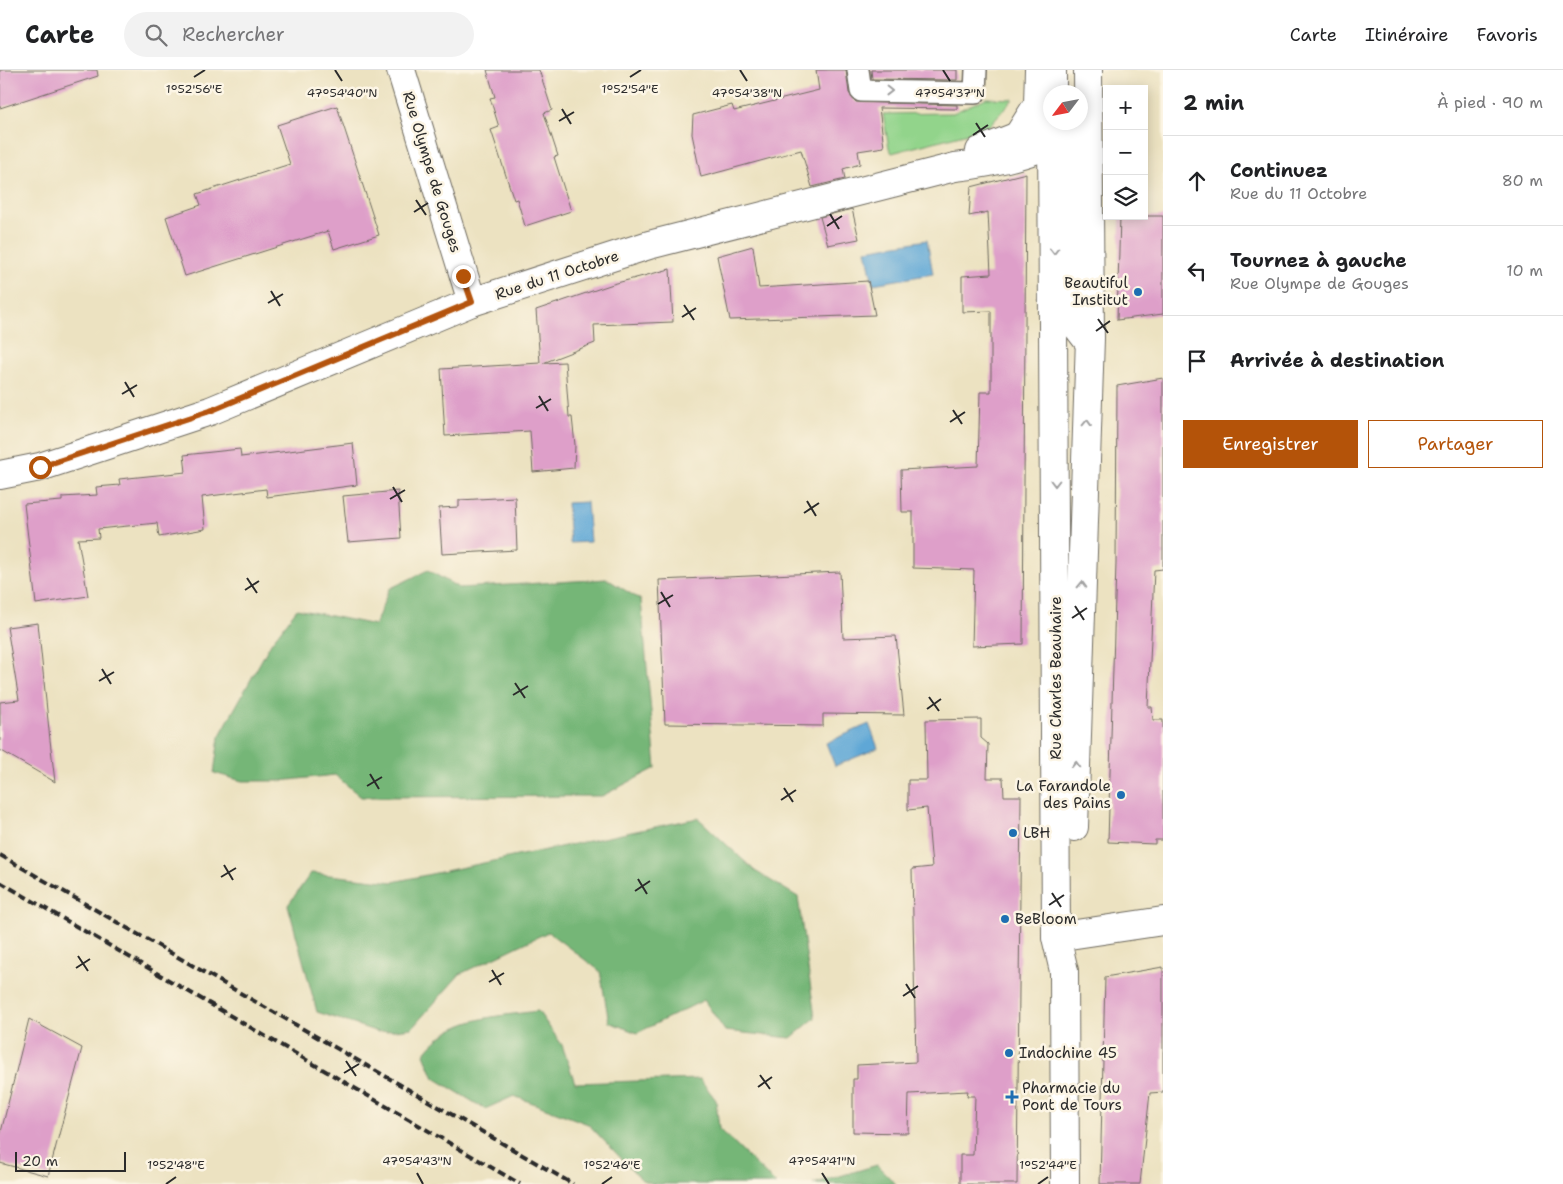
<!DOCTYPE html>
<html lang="fr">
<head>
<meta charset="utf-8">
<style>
  body { margin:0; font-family:"Shantell Sans",sans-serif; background:#f2f2f2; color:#202124 }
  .controls { position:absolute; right:15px; top:15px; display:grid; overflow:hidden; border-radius:0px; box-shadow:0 2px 12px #0003 }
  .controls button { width:45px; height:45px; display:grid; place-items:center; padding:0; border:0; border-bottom:1px solid #e0e0e0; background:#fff; color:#202124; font:25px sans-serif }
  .compass { position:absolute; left:1043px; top:15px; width:45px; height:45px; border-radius:50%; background:#fff; box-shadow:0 2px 12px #0003; rotate:238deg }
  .scale { position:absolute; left:15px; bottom:12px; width:111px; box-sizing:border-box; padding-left:5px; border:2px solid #2b2b2b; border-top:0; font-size:14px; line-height:18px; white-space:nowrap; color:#2b2b2b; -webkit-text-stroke:4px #fcf5e5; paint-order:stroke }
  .stop { position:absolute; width:15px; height:15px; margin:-11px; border:4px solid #b45309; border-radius:50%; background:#fff }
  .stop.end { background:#b45309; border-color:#fff; box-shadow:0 1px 5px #0008 }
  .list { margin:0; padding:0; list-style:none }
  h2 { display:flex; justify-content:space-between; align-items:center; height:65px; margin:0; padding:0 20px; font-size:21px }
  h2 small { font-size:16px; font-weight:400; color:#757577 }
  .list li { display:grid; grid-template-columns:32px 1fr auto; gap:15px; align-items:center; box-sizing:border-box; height:90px; padding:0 20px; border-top:1px solid #e0e0e0 }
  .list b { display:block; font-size:19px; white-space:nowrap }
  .list p { margin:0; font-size:16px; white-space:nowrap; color:#757577 }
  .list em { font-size:16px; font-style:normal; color:#757577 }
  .actions { display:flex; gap:10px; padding:15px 20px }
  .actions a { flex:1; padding:11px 0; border:1px solid #b45309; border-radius:0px; text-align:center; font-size:18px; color:#b45309 }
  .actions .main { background:#b45309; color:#fff }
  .icon { flex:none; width:28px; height:28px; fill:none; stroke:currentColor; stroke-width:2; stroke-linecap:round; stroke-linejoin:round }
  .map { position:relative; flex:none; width:1163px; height:1114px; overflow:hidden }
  header { display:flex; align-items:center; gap:30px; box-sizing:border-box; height:70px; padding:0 25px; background:#fff; border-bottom:1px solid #e0e0e0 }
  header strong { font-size:24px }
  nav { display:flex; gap:28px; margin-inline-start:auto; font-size:18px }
  .search { width:350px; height:45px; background:#f2f2f2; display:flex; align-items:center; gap:12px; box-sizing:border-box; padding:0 18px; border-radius:28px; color:#757577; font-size:19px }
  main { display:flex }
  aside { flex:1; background:#fff }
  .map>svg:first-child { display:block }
  .green { fill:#92d48b; stroke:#5e805b }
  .forest { fill:#75b677; stroke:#507051 }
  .water { fill:#5fa7d6; stroke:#456980 }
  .building { fill:#de9fc9 }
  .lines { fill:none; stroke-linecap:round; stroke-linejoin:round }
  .service-casing { stroke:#6f6b60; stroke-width:24 }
  .minor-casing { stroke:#6f6b60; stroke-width:30 }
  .primary-casing { stroke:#6f6b60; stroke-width:30 }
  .service { stroke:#fff; stroke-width:21 }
  .minor { stroke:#fff; stroke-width:28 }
  .primary { stroke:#fff; stroke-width:28 }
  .rail { stroke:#2b2b2b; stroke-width:4; stroke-dasharray:8 4; stroke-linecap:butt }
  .oneway { stroke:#a0a0a0 }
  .route { stroke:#b45309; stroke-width:6 }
  .ticks { fill:none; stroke:#2b2b2b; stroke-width:2 }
  .poi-dot { fill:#1f6fb2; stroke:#fcf5e5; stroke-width:2 }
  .labels { text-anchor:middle; stroke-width:5; stroke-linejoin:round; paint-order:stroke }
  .street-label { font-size:15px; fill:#2b2b2b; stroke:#fcf5e5 }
  .poi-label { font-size:15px; fill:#2b2b2b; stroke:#fcf5e5; text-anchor:start }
  .ticks-label { font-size:12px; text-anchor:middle; fill:#2b2b2b; stroke:#fcf5e5; stroke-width:5; stroke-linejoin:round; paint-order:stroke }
</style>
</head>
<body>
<header>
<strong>Carte</strong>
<div class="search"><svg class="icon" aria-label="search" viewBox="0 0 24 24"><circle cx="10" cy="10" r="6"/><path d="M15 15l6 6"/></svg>Rechercher</div>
<nav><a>Carte</a><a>Itinéraire</a><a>Favoris</a></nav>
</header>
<main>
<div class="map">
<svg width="1163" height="1114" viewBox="0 0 1163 1114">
  <rect width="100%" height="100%" fill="#fcf5e5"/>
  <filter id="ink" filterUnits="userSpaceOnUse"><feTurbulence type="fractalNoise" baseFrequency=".02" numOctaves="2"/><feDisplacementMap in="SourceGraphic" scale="10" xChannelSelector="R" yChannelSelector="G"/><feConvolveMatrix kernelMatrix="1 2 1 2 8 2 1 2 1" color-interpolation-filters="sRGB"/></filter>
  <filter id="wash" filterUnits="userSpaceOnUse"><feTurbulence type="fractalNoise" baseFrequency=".0096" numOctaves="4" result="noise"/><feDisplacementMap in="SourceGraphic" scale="20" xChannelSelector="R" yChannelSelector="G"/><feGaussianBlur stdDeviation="1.12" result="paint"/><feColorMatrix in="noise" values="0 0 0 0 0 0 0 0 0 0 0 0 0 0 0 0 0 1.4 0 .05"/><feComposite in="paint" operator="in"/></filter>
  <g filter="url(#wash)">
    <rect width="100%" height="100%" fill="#ece2c1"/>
    <polygon class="green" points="986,28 1013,29 987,58 892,83 889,78 883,44 953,43"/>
    <g class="forest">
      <polygon points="428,500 459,518 607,509 641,530 656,698 602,726 361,727 335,705 280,711 242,711 214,703 219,667 271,573 297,539 375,555 389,519"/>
      <polygon points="698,748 755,801 798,827 815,948 791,968 725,961 704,930 637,963 609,952 600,901 548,862 460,904 412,958 378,962 317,942 288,835 311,803 393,812"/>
      <path d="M538,941L562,975L575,1013L700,1009L716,1030L719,1059L776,1114H654L642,1110L588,1054L514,1026L485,1039L434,1008L424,984C452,946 495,947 538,941Z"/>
      <polygon points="877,1095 896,1114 813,1114"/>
    </g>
    <g class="water">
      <polygon points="927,170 933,204 873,214 866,180"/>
      <polygon points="587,432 590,472 570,473 567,433"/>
      <polygon points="869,654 878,678 835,696 826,673"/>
    </g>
    <g id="blocks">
      <g class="building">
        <polygon points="0,0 97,0 98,6 0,38"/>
        <polygon points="487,0 539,0 552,40 544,43 558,86 554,87 571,141 525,156 517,129 514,130 491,60 499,57 490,28 495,27"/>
        <polygon points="816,0 846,0 849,23 856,32 957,35 957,39 879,38 884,77 858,81 860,94 843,99 845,109 812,117 801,80 701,107 692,64 693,45 732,35 734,41 819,20"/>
        <polygon points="871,0 957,0 957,10 872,9"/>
        <polygon points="337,36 379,165 334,179 328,161 185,206 166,147 201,135 197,124 290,94 277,55"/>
        <polygon points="1026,103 1023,574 972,576 974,500 913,498 913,442 902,442 901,400 978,396 980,322 991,322 991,241 962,242 962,206 991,204 988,142 969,146 971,117"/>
        <polygon points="852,139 859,169 828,175 820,147"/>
        <polygon points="1120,146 1163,146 1163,244 1117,250"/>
        <polygon points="753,176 759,218 868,211 875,245 730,250 717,186"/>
        <polygon points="670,199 673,252 594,255 595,273 543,293 565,292 569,347 572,347 575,375 574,398 533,402 530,361 445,366 441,299 540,293 536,240 613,214"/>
        <polygon points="1163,308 1163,499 1154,500 1148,637 1152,637 1153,650 1163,650 1163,770 1155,770 1155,774 1108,772 1116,493 1117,316"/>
        <polygon points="353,373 357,415 267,427 266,419 202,427 205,459 159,467 157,453 98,459 99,468 78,469 88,526 36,534 24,434 62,431 62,427 97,425 96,417 120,415 119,409 186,402 184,385 240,379 241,387"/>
        <polygon points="398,421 401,468 348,472 343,426"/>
        <polygon points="515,427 517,480 442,484 439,438 459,437 459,430"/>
        <polygon points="840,502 843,568 896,566 904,645 823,644 823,656 665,654 659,510"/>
        <polygon points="38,553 50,670 55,712 0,680 0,632 19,630 7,557"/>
        <polygon points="981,649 981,668 988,674 987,708 1003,708 1004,726 1021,726 1017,1114 960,1114 960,1085 973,1085 975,1026 967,1026 968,1021 909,1024 908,1063 853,1062 853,1009 857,1009 857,995 916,992 912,799 932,797 927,738 908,740 908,710 927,710 926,650"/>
        <polygon points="1163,897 1163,1022 1150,1023 1140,1114 1100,1114 1105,907"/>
        <polygon points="29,949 82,978 48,1106 0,1093 0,1066"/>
      </g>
    </g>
  </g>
  <g filter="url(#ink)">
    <use href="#blocks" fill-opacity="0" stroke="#6f6b60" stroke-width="1"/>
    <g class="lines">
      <g class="service-casing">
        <polyline id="service" points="858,0 861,21 975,23 976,0"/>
      </g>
      <g class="minor-casing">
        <g id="minor">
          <polyline points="401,0 472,232"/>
          <polyline points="1018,66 1038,34 1039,0"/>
          <polyline points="980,81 1018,66 1074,61 1075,254 1089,272"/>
          <path d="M0,405L40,397L210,341L472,232L649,175L955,97C985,94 1063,80 1079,52"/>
          <polyline points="1056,867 1163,851"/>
        </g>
      </g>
      <g class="primary-casing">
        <g id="primary">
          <polyline points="1052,0 1052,22"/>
          <polyline points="1052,52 1056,867 1064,901 1065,1114"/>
          <polyline points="1074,757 1090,268 1088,0"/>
        </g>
      </g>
      <use href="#service" class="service"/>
      <use href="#minor" class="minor"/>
      <use href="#primary" class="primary"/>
      <g class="rail">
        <polyline points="0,785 573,1114"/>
        <polyline points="0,812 520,1114"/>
      </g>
    </g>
    <defs><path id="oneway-chevron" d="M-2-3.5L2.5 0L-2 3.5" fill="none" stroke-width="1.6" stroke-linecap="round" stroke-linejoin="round" transform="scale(1.25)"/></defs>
    <g class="oneway">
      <use href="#oneway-chevron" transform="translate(889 21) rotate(1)"/>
      <use href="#oneway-chevron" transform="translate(1054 181) rotate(90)"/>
      <use href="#oneway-chevron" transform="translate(1087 353) rotate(-88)"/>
      <use href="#oneway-chevron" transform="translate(1055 413) rotate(90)"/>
      <use href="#oneway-chevron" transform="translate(1082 515) rotate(-88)"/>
      <use href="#oneway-chevron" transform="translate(1076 695) rotate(-88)"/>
    </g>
  </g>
  <g class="lines" filter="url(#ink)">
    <polyline class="route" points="40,397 210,341 472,232 463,206"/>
  </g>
  <path class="ticks" d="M335,0L342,11M740,0L747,11M943,0L950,11M194,7L205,0M630,7L641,0M562,39L571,54M559,51L574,42M976,53L985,67M973,65L988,55M416,130L426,145M414,142L428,133M830,144L839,159M827,156L842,146M271,221L280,236M268,233L283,224M684,235L694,250M682,247L696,238M1098,249L1108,263M1096,261L1110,251M125,312L134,327M122,324L137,315M539,326L548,341M536,338L551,329M953,340L962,354M950,352L965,342M393,417L402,432M390,429L405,420M807,431L816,446M804,443L819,433M247,508L257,523M245,520L259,511M661,522L670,537M658,534L673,525M1075,536L1084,550M1072,548L1087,538M102,599L111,614M99,611L114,602M515,613L525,628M513,625L528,616M929,627L939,641M927,639L941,629M370,704L379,719M367,716L382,707M784,718L793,732M781,730L796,720M224,795L233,810M221,807L236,798M638,809L647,824M635,821L650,811M1052,823L1061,837M1049,835L1064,825M78,886L88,901M76,898L90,889M492,900L501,915M489,912L504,903M906,914L915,928M903,926L918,916M346,991L356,1006M344,1003L359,994M760,1005L770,1019M758,1017L772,1007M417,1103L423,1114M822,1103L829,1114M166,1114L176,1107M602,1114L612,1107M1038,1114L1048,1107"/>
  <g class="poi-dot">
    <circle cx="1138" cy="222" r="5"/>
    <circle cx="1121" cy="725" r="5"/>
    <circle cx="1013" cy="763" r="5"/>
    <circle cx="1005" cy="849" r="5"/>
    <circle cx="1009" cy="983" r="5"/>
    <path d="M1009.5 1019.5h5v5h5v5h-5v5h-5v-5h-5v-5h5z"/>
  </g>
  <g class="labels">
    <g class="street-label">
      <text transform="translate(432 102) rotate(73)" y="5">Rue Olympe de Gouges</text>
      <text transform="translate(557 205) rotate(-18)" y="5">Rue du 11 Octobre</text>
      <text transform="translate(1056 608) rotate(-90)" y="5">Rue Charles Beauhaire</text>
    </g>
    <g class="poi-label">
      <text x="1128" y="218" text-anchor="end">Beautiful<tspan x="1128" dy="17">Institut</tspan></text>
      <text x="1111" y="721" text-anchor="end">La Farandole<tspan x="1111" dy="17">des Pains</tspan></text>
      <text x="1023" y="768">LBH</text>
      <text x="1015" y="854">BeBloom</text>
      <text x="1019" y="988">Indochine 45</text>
      <text x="1022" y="1023">Pharmacie du<tspan x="1022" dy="17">Pont de Tours</tspan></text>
    </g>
  </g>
  <g class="ticks-label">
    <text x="194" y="23">1°52'56"E</text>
    <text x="630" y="23">1°52'54"E</text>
    <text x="342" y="27">47°54'40"N</text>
    <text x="747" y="27">47°54'38"N</text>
    <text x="950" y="27">47°54'37"N</text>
    <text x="417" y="1095">47°54'43"N</text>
    <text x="822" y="1095">47°54'41"N</text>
    <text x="176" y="1099">1°52'48"E</text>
    <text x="612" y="1099">1°52'46"E</text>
    <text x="1048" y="1099">1°52'44"E</text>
  </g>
</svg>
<div class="controls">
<button>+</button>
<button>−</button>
<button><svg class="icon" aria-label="layers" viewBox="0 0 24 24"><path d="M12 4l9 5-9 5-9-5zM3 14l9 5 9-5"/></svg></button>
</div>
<svg class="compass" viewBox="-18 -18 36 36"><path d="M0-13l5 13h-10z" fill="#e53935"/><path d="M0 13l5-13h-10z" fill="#757577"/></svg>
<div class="scale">20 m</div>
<div class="stop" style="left:40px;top:397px"></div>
<div class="stop end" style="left:463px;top:206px"></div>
</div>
<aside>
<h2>2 min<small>À pied · 90 m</small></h2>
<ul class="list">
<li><svg class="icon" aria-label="ahead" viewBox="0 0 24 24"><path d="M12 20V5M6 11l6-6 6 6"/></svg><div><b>Continuez</b><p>Rue du 11 Octobre</p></div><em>80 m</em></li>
<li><svg class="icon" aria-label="left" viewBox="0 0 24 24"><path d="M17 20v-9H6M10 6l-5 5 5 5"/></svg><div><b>Tournez à gauche</b><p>Rue Olympe de Gouges</p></div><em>10 m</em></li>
<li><svg class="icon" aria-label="arrive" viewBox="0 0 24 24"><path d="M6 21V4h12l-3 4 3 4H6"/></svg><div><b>Arrivée à destination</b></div></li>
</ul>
<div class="actions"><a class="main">Enregistrer</a><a>Partager</a></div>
</aside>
</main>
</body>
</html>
